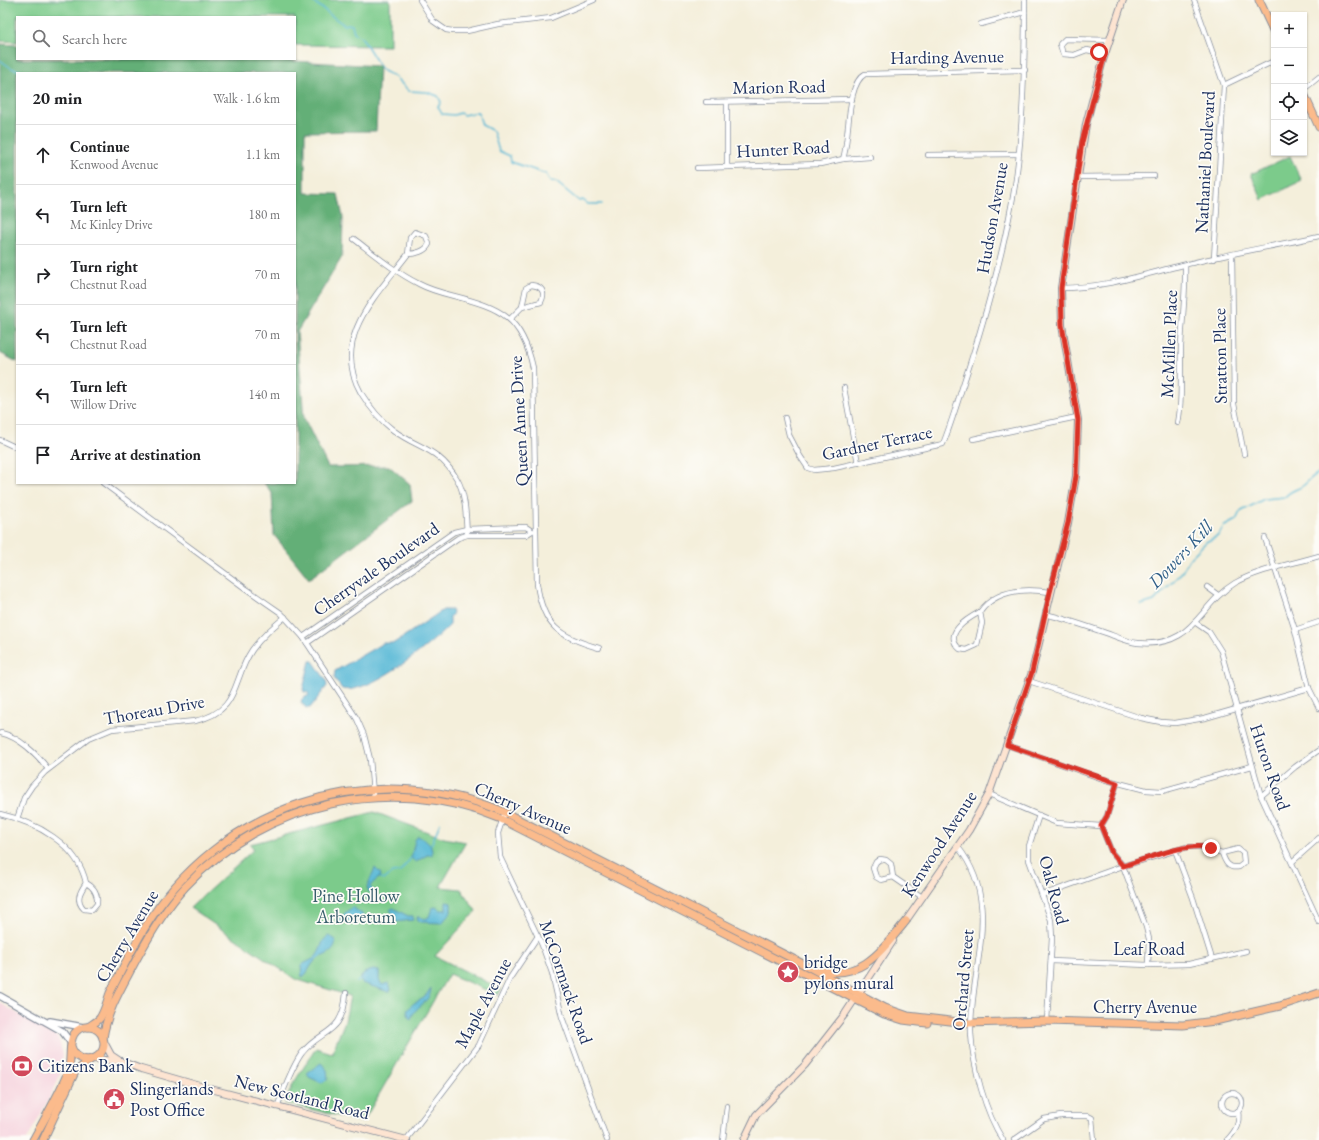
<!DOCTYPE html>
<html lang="en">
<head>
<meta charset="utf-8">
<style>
  body { margin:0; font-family:"EB Garamond",serif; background:#f6f6f6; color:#202124 }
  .controls { position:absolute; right:12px; top:12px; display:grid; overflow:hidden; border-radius:0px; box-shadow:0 1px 3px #0004 }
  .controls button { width:36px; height:36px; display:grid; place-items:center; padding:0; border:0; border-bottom:1px solid #e0e0e0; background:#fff; color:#202124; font:20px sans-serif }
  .stop { position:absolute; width:12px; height:12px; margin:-9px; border:3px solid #d93025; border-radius:50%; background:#fff }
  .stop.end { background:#d93025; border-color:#fff; box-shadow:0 1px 4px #0008 }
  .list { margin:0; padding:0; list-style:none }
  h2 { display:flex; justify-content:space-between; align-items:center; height:52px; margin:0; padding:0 16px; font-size:17px }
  h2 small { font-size:13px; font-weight:400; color:#757577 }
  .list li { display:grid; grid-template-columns:26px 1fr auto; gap:12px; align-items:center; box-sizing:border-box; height:60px; padding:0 16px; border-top:1px solid #e0e0e0 }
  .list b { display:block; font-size:15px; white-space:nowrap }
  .list p { margin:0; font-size:13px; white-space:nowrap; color:#757577 }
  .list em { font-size:13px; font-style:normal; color:#757577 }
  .icon { flex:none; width:22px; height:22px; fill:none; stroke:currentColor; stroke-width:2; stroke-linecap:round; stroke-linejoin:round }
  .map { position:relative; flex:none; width:1319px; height:1140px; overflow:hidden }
  .search { position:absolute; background:#fff; box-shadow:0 1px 3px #0004; left:16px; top:16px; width:280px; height:44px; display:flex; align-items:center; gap:10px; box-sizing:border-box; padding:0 14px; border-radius:0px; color:#757577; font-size:15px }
  .panel { position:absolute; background:#fff; box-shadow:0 1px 3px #0004; left:16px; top:72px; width:280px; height:412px; border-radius:0px }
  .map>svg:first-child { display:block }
  .built { fill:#f5cfdb }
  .green { fill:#7bcb8b; stroke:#4b7d74 }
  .forest { fill:#64af77; stroke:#406f6a }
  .water { fill:#57b8d6; stroke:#39749a }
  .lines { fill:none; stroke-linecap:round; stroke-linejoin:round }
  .stream { stroke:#57b8d6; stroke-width:1.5 }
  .minor-casing { stroke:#888f9c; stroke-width:6 }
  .tertiary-casing { stroke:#888f9c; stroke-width:8 }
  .secondary-casing { stroke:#888f9c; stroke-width:8 }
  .primary-casing { stroke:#888f9c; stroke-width:9 }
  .minor { stroke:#fff; stroke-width:4.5 }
  .tertiary { stroke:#fff; stroke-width:5.5 }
  .secondary { stroke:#fde4d1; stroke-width:6 }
  .primary { stroke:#fbbb8c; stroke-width:7 }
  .route { stroke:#d93025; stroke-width:5 }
  .labels { text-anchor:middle; stroke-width:3.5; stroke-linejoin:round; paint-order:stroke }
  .street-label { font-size:18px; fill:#1b2f5e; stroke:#fdfcf7 }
  .park-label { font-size:18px; fill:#385e6c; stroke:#fdfcf7 }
  .poi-label { font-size:18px; fill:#1b2f5e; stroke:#fdfcf7; text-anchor:start }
  .water-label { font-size:19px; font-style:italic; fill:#305f88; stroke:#fdfcf7 }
</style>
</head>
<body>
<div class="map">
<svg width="1319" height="1140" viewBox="0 0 1319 1140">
  <rect width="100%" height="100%" fill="#fdfcf7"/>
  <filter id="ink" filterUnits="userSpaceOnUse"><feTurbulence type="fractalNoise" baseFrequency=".025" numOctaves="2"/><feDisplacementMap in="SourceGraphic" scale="8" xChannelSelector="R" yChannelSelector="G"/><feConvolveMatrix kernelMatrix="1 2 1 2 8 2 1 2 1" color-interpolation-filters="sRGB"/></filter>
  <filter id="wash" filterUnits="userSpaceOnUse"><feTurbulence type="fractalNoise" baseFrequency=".012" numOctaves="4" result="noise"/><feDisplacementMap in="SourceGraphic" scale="16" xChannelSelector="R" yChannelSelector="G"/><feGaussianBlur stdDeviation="0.9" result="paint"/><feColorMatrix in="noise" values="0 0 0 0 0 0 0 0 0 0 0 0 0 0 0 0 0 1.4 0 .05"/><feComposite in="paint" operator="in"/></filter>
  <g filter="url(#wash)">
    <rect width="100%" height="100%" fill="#f4efdb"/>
    <polygon class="built" points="0,1003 58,1037 63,1054 61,1072 55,1087 27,1140 0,1140"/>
    <g class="green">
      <polygon points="0,0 390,0 390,46 295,45 295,17 17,17 17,42 0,41"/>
      <polygon points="1290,156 1302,181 1262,200 1251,174"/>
      <polygon points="374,812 444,838 466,842 440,887 461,889 476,911 435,956 501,989 498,995 449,974 363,1122 285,1103 293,1084 316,1048 332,1053 345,1021 350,996 295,979 190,908 254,849 250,844"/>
    </g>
    <polygon class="forest" points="0,44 17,45 17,59 259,59 379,66 376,131 305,132 305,193 338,194 343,217 342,257 297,332 304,418 328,467 389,466 410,484 412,501 309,579 274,535 272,493 264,483 295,483 295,73 17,73 17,362 0,353"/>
    <g class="water">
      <path d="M443,610H452L453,613L450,617V625C432,644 367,696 342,689L334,678L335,671L383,643H394Z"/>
      <polygon points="310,661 313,661 326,680 327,686 310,708 306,708 301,702 302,699 309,695 307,692 304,692 303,689"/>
      <path d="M418,836C426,841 433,844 432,855H427L416,862L411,858L415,840Z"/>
      <path d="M375,868L381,874C379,881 373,880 370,887L374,891L369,892L367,887Z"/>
      <polygon points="446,902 451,903 451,912 442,923 421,922 417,919 418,916 425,919 429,917 432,908 436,907 440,910 446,910"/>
      <polygon points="352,907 362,914 365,922 342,920 332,925"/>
      <polygon points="393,908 408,916 413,916 413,920 395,922 392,921 396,917 390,910"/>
      <path d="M329,936L335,940C337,955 321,954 314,962C309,967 308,974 302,977L301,966C306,961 313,961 317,955C322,949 321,939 329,936Z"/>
      <polygon points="373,970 379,971 379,980 382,985 389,983 391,989 389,992 362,983 360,979 364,973"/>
      <path d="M431,988C431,1003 414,1006 411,1019L409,1018L407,1010L414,1003L424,998Z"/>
      <polygon points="321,1063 327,1070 328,1079 322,1083 309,1077 307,1073"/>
    </g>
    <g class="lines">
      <g class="stream">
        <path d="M310,0C323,7 332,18 345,25L348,24L352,25L354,32L362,38L382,70L395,77L409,91L427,92L438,96L441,102L438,107L442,114L454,115L460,113L463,115L478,112L482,125L493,131L499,151L510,156L511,162L546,174L550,181L556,182L579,201L583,200L588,204H602"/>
        <polyline points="0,60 11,68 28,73"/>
        <path d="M1141,605L1154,601L1182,572L1190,558L1206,542L1219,535L1223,527L1236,520L1240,512L1264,499L1285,497C1290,490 1298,490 1304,485C1310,480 1311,476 1319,473"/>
        <polyline points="431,845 440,823"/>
        <polyline points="380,878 384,880 392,873 400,872 411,858"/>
        <polyline points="357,982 362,979"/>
      </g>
    </g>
  </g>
  <g filter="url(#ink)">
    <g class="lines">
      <g class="minor-casing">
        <g id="minor">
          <polyline points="420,0 433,21 446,30 453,31 467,31 498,24 551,18 594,0"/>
          <polyline points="1194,0 1224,85 1214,259"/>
          <polyline points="981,24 1025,12"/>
          <polyline points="1105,54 1087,50 1074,55 1063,54 1060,44 1065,39 1109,40"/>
          <polyline points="1224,85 1274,61"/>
          <polyline points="1304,89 1319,77"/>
          <polyline points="706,102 852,99"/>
          <polyline points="727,102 727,166"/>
          <polyline points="928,155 1018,154"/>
          <path d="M843,159C850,139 846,84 865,74L1025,70"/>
          <polyline points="697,168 820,164 843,159 870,157"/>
          <polyline points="1077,177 1154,176"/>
          <path d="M415,232L426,236L429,244C426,251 416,254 408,254L410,238Z"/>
          <path d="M354,239C375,255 395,272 419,284C430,290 442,293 454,296C501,308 522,317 533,368L537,584C543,626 559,637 599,648"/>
          <path d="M408,254C377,295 330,338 361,393C369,406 380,420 393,430C418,449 438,447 457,479C466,494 466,518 467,535"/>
          <polyline points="1232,255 1234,404 1244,454"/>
          <path d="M1061,288C1103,288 1142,275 1183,265C1228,254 1274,246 1319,236"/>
          <path d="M510,319L522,307L526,288L531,285C542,286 546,292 541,302L522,307"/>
          <polyline points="844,388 858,463"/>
          <path d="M785,418L789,435L800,456L808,468L814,470L834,468L943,444C953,419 960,393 969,367C989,305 1006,243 1016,179C1024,120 1025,59 1025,0"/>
          <path d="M1178,423C1183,398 1180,373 1181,347C1182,319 1186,293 1185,265"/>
          <polyline points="973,439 1077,417"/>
          <polyline points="0,440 17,448"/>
          <polyline points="103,483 245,588 281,613 303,637 357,719 364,735 370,759 373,793"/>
          <polyline points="1265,538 1295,630 1309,688 1319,708"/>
          <polyline points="1207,587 1218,595"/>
          <path d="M980,612L982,623L977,645L966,650L960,649C942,634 967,619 980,612Z"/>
          <path d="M980,612C996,589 1024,588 1050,592"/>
          <path d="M1045,614C1066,619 1086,626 1106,633C1117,637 1128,642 1138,643C1195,648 1197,606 1235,583C1260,569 1292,564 1319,556"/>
          <polyline points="1196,623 1209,632 1221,651 1261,796 1319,922"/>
          <polyline points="1295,630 1319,622"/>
          <polyline points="303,637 454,532 467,529 526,527 532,531"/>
          <polyline points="307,643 458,538 467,535 526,535 532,531"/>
          <polyline points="1029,681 1141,718 1161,722 1175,723 1205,718 1309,688"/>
          <path d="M1,733C19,737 37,754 48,769"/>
          <polyline points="1007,745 1103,779 1146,790 1162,791 1252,766"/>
          <polyline points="1117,783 1107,816 1101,826 1112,853 1123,866 1146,927 1149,939 1148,965"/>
          <polyline points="989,794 1057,823 1101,826"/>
          <polyline points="1261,796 1295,767 1319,750"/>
          <polyline points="505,812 498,833 500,857 542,945 552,973 562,1017 607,1140"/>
          <path d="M0,814C35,822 78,844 86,883"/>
          <polyline points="1039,815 1029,846 1029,860 1051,920 1052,938 1047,1021"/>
          <path d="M17,819L24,798L32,786L45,772L88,739L112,729L195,721C241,711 231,681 252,650C261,637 273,627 285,617"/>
          <path d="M958,847C1004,905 969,969 971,1033C973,1067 985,1112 1003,1140"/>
          <polyline points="1175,850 1193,898 1212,959"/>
          <polygon points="880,859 886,860 891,864 893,877 881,880 876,877 873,868 876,862"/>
          <polyline points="1292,862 1319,838"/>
          <polyline points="893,877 922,897"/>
          <path d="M86,883C94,887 98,894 97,904L92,910L84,909C75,900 80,892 86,883Z"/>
          <path d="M1042,895L1123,866L1187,847H1206L1222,853C1225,862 1228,869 1239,867L1244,863L1243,853L1238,849L1222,853"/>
          <polyline points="1051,961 1148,965 1189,964 1246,951"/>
          <circle cx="1232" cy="1103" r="10"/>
          <path d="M277,1107C284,1090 291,1068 302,1053C322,1028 343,1036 346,993"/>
          <polyline points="406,1140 479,1045 510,978 538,936"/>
          <polyline points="723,1140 727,1106"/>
          <polyline points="1014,1140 1044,1119 1061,1116 1088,1116 1092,1118 1094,1140"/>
          <path d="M1227,1140C1236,1131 1240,1123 1238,1111"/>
        </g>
      </g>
      <g class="tertiary-casing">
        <g id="tertiary">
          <polyline points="0,996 62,1031 71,1043"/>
          <polyline points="50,1021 83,1027"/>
        </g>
      </g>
      <g class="secondary-casing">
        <g id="secondary">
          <polyline points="903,925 969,830 989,794 1032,672 1068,523 1076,476 1078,420 1062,325 1061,288 1086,124 1103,60 1123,0"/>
          <polyline points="104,1042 111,1055 120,1061 141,1069 207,1088 407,1140"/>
          <polyline points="92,1059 120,1061"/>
          <polyline points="744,1140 756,1115 805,1065 845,1014 893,941"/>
        </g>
      </g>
      <g class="primary-casing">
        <g id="primary">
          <polyline points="1259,0 1274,32"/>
          <polyline points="1304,94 1319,127"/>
          <path d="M819,970C863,980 881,951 906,921"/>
          <path d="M88,1027C92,1024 97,1022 100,1018C105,1011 107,1001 110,993C121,971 132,949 144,929C219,805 369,757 502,811L807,966L885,1008L908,1016L967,1023L1047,1021L1183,1025L1215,1021L1280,1006L1319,993"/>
          <path d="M103,1038C107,1010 123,985 136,960C150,934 165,909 185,887C264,801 391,774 499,818L884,1014L903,1020L927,1023"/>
          <path d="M33,1140C45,1118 59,1095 68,1072C72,1060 68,1043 74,1034C81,1023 99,1025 103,1038C110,1059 78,1070 71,1046"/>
          <polyline points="43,1140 75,1072 90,1060"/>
        </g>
      </g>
      <use href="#minor" class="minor"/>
      <use href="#tertiary" class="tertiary"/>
      <use href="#secondary" class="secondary"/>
      <use href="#primary" class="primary"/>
    </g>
  </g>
  <g class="lines" filter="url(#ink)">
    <path class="route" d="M1099,52L1105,54L1082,142L1061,288L1062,325L1078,420L1076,476L1068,523L1050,592L1032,672L1007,745L1117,783L1107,816L1101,826L1112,853L1123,866C1147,859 1187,841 1211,848"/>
  </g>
  <defs>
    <g id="sight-disc" transform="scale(1.15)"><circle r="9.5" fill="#d1495b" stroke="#fdfcf7"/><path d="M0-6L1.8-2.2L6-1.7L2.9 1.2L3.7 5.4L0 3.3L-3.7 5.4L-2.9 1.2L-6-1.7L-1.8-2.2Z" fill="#fff"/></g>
    <g id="bank-disc" transform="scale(1.15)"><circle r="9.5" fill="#d1495b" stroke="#fdfcf7"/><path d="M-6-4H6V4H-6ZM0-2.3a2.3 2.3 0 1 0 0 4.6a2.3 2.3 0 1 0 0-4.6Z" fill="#fff"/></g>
    <g id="civic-disc" transform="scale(1.15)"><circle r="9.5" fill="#d1495b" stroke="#fdfcf7"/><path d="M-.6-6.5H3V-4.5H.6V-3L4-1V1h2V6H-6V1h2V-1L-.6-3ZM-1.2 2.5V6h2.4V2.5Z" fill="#fff"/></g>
  </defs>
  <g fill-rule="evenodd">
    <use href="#sight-disc" x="788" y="972"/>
    <use href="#bank-disc" x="22" y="1066"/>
    <use href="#civic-disc" x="114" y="1099"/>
  </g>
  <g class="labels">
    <g class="street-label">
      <text transform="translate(947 57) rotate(-1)" y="6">Harding Avenue</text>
      <text transform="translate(779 87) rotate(-1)" y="6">Marion Road</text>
      <text transform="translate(783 149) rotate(-3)" y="6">Hunter Road</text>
      <text transform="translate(1205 162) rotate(-87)" y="6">Nathaniel Boulevard</text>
      <text transform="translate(992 218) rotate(-80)" y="6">Hudson Avenue</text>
      <text transform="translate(1169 344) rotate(-88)" y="6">McMillen Place</text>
      <text transform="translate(1220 356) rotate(-91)" y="6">Stratton Place</text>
      <text transform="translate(519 421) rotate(-93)" y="6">Queen Anne Drive</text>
      <text transform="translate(877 443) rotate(-12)" y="6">Gardner Terrace</text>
      <text transform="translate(376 569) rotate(-35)" y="6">Cherryvale Boulevard</text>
      <text transform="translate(154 710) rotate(-10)" y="6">Thoreau Drive</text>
      <text transform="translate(1270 767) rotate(71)" y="6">Huron Road</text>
      <text transform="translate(523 808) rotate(24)" y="6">Cherry Avenue</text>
      <text transform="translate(939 844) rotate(-57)" y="6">Kenwood Avenue</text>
      <text transform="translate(1054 890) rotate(75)" y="6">Oak Road</text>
      <text transform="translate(127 936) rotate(-59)" y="6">Cherry Avenue</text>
      <text x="1149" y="955">Leaf Road</text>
      <text transform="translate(963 980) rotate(-85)" y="6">Orchard Street</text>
      <text transform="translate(566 982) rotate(71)" y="6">McCormack Road</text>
      <text transform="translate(483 1003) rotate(-62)" y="6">Maple Avenue</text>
      <text x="1145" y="1013">Cherry Avenue</text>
      <text transform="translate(302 1097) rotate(14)" y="6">New Scotland Road</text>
    </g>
    <g class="park-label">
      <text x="356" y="902">Pine Hollow<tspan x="356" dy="21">Arboretum</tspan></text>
    </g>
    <g class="poi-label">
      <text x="804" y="968">bridge<tspan x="804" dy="21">pylons mural</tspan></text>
      <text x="38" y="1072">Citizens Bank</text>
      <text x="130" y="1095">Slingerlands<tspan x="130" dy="21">Post Office</tspan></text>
    </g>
    <g class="water-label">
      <text transform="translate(1180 554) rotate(-47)" y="7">Dowers Kill</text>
    </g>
  </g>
</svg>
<div class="controls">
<button>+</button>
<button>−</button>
<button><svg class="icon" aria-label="locate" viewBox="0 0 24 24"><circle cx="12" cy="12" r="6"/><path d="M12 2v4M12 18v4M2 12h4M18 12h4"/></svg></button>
<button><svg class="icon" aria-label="layers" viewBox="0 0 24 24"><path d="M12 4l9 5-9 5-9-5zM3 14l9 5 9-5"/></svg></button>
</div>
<div class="stop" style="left:1099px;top:52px"></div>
<div class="stop end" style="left:1211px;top:848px"></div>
<div class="search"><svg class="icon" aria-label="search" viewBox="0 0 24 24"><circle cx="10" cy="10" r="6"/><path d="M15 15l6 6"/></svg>Search here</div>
<section class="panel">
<h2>20 min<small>Walk · 1.6 km</small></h2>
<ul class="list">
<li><svg class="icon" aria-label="ahead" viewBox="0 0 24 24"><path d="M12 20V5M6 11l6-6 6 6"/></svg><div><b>Continue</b><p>Kenwood Avenue</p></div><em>1.1 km</em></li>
<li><svg class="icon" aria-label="left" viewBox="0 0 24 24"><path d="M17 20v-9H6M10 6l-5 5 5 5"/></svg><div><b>Turn left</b><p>Mc Kinley Drive</p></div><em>180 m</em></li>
<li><svg class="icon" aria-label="right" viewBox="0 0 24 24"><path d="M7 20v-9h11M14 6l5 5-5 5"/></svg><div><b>Turn right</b><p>Chestnut Road</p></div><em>70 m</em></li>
<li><svg class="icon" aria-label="left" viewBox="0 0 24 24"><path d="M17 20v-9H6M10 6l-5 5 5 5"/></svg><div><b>Turn left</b><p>Chestnut Road</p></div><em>70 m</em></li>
<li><svg class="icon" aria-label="left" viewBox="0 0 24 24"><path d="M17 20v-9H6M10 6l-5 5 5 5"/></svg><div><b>Turn left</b><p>Willow Drive</p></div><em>140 m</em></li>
<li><svg class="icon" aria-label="arrive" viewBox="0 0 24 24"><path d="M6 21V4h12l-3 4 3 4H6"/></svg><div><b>Arrive at destination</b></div></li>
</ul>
</section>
</div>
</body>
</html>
